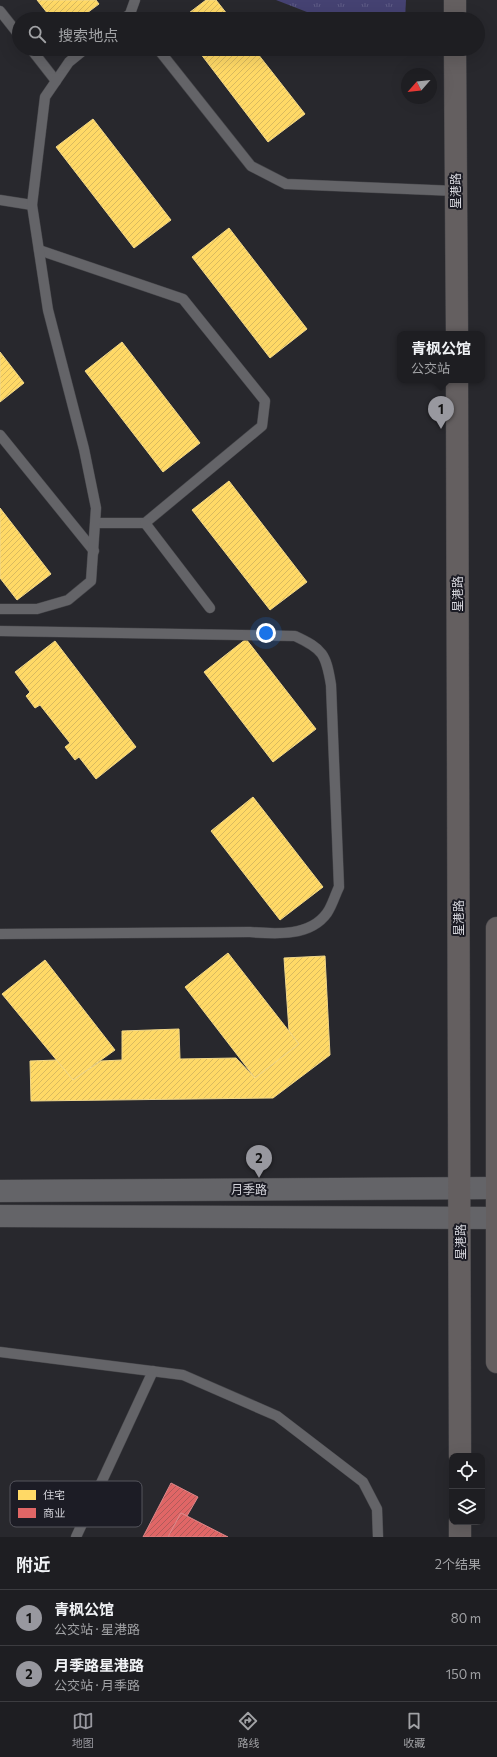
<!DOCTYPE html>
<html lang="zh">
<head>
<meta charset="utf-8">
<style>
  body { margin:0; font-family:Commissioner,"Noto Sans SC",sans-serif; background:#2b2b2f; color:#f1f3f6 }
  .controls { position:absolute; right:12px; bottom:12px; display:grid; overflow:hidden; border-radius:8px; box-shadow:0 4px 16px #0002 }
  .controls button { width:36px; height:36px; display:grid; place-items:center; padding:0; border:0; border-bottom:1px solid #3c3c40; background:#1e1e22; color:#f1f3f6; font:20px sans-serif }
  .compass { position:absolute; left:401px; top:68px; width:36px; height:36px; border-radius:50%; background:#1e1e22; box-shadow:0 4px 16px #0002; rotate:242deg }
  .you { position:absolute; left:266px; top:633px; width:14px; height:14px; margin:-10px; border:3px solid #fff; border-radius:50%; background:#1a73e8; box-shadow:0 0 0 6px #1a73e833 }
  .badge { display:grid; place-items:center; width:26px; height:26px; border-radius:50%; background:#98989f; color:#111; font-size:13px; font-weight:700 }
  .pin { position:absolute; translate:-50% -33px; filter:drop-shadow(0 1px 2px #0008) }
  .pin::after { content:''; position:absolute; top:21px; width:14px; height:12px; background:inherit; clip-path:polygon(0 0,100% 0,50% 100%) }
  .popup { position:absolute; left:397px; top:331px; width:88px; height:52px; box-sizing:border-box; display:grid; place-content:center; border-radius:8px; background:#1e1e22; filter:drop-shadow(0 1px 3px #0005); font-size:13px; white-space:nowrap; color:#a1a2a5 }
  .popup b { font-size:15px; color:#f1f3f6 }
  .popup::after { content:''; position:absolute; left:50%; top:100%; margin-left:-8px; border:8px solid transparent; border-top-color:#1e1e22 }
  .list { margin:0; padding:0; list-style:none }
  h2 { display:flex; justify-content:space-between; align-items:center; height:52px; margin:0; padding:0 16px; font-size:17px }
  h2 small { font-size:13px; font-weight:400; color:#a1a2a5 }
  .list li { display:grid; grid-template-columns:26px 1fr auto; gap:12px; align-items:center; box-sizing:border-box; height:56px; padding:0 16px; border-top:1px solid #3c3c40 }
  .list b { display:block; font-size:15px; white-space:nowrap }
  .list p { margin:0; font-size:13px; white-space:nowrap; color:#a1a2a5 }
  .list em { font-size:13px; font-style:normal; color:#a1a2a5 }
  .icon { flex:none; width:22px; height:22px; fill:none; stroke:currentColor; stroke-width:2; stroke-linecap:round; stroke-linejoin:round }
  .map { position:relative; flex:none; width:497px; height:1537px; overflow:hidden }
  .search { position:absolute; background:#1e1e22; box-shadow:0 4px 16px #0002; left:12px; right:12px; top:12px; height:44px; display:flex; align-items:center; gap:10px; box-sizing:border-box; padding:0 14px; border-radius:22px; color:#a1a2a5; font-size:15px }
  .sheet { height:164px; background:#1e1e22 }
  nav { display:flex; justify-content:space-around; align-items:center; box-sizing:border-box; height:56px; border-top:1px solid #3c3c40; background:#1e1e22; font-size:11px; color:#a1a2a5 }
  nav a { display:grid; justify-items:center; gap:2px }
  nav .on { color:#98989f }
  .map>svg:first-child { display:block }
  .grass { fill:url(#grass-tufts) }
  .homes { fill:url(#homes-hatch); stroke:#f2d889 }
  .shops { fill:url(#shops-hatch); stroke:#dd8789 }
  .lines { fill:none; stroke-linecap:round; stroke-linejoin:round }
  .lane-casing { stroke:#454549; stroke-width:11 }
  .secondary-casing { stroke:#454549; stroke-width:23 }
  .primary-casing { stroke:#454549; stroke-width:23 }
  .lane { stroke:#646468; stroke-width:10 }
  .secondary { stroke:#646468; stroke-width:22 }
  .primary { stroke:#645f60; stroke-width:22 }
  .labels { text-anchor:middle; stroke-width:4; stroke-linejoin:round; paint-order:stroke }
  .street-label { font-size:12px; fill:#d5d5dc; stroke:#1c1c25 }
  .key { fill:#1c1c25; stroke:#54545c; stroke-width:1 }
  .key-label { font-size:11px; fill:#d5d5dc }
</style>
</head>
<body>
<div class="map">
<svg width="497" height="1537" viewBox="0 0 497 1537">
  <defs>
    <pattern id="grass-tufts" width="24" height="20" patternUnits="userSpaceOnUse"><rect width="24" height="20" fill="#454272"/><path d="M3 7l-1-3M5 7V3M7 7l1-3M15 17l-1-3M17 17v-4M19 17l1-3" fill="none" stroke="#5f5c86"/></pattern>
    <pattern id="homes-hatch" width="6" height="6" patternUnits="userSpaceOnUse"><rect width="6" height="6" fill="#ffd966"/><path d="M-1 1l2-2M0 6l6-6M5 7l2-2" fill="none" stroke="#d9ba5f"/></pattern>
    <pattern id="shops-hatch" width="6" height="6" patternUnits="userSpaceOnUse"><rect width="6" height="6" fill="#e06666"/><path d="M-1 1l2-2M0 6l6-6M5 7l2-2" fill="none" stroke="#b05b5b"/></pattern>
  </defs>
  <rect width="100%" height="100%" fill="#28282d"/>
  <polygon class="grass" points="276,0 406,0 405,19 325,19"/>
  <g class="homes">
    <polygon points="37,0 96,0 99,4 79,19 52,19"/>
    <polygon points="206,0 216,0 231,19 181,19"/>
    <polygon points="197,49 254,49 305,114 268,142"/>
    <polygon points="93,119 171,220 134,248 56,147"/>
    <polygon points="229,228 307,329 270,358 192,257"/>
    <polygon points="122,342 200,443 163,472 85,371"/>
    <polygon points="0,352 24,383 0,402"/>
    <polygon points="229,481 307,582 270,610 192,510"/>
    <polygon points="0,508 51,574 17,600 0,578"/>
    <polygon points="246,639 316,729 273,762 204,672"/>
    <polygon points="55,641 136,747 96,779 79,757 75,760 65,747 70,743 40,705 35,708 26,696 30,692 15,672"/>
    <polygon points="253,797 323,887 280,920 211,831"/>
    <polygon points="228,953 299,1044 255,1078 185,987"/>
    <polygon points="325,956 330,1055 273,1098 31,1101 30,1061 57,1060 73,1080 101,1061 122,1060 122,1031 179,1029 180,1059 236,1058 255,1078 299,1044 289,1031 284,958"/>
    <polygon points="45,960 115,1050 73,1080 2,994"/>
  </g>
  <g class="shops">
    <polygon points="171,1483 198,1497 187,1516 181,1513 168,1537 143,1537"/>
    <polygon points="181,1513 187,1516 228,1537 168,1537"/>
  </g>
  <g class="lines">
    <g class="lane-casing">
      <g id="lane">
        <polyline points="0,11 19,35"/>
        <polyline points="123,19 130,14 135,0"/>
        <polyline points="31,49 56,81"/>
        <polyline points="158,49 251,166 286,184 456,191"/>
        <polyline points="0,200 32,205"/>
        <polyline points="39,250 183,299 265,401 262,426 145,523 96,523"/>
        <polyline points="0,435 94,551"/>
        <polyline points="145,523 210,608"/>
        <polyline points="0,609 37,609 68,600 91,581 96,508 84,449 48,310 32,205 45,97 69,62 85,49"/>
        <path d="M0,631L295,636C323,649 326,654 331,685L339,887C335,895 332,906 327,913C310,937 275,934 249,932L0,934"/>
        <polyline points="0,1352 183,1375 277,1416 363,1482 377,1509 378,1537"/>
        <polyline points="76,1537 153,1371"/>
      </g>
    </g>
    <g class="secondary-casing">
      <g id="secondary">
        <polyline points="0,1191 497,1188"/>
        <polyline points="0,1216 497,1218"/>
      </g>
    </g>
    <g class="primary-casing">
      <g id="primary">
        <polyline points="455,0 455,19"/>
        <polyline points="455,49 457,334"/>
        <polyline points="457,380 460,1456"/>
        <polyline points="497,928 497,1362"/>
        <polyline points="460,1537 460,1522"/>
      </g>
    </g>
    <use href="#lane" class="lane"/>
    <use href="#secondary" class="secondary"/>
    <use href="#primary" class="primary"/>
  </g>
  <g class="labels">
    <g class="street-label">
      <text transform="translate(456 191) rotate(-90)" y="4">星港路</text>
      <text transform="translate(458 594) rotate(-90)" y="4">星港路</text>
      <text transform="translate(459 918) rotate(-90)" y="4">星港路</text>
      <text x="249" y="1194">月季路</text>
      <text transform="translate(461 1242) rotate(-90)" y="4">星港路</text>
    </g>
  </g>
  <rect x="10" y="1481" width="132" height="46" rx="6" class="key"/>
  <rect x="18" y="1490" width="18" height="10" fill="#ffd966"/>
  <rect x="18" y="1508" width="18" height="10" fill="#e06666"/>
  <g class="key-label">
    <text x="43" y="1499">住宅</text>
    <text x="43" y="1517">商业</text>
  </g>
</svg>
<div class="controls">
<button><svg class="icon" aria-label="locate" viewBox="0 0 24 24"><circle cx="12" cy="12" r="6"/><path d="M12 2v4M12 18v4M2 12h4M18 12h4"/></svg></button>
<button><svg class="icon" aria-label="layers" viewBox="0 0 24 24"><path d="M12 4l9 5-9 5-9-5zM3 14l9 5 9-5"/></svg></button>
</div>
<svg class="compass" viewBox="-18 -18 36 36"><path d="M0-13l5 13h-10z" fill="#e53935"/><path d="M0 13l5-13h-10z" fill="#a1a2a5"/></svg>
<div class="you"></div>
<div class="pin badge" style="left:441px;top:429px">1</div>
<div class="popup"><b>青枫公馆</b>公交站</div>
<div class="pin badge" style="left:259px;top:1178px">2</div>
<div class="search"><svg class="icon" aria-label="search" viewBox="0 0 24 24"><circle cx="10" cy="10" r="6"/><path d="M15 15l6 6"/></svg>搜索地点</div>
</div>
<section class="sheet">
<h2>附近<small>2个结果</small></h2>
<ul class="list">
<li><span class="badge">1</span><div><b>青枫公馆</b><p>公交站 · 星港路</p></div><em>80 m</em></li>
<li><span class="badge">2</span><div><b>月季路星港路</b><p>公交站 · 月季路</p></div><em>150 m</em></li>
</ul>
</section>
<nav>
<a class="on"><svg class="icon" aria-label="map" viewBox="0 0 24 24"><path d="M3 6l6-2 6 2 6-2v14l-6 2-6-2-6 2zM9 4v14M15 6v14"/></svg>地图</a>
<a><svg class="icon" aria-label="directions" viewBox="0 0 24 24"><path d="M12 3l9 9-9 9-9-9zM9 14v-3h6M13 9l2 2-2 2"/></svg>路线</a>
<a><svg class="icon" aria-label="saved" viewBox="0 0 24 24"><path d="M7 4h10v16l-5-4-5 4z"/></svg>收藏</a>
</nav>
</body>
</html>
